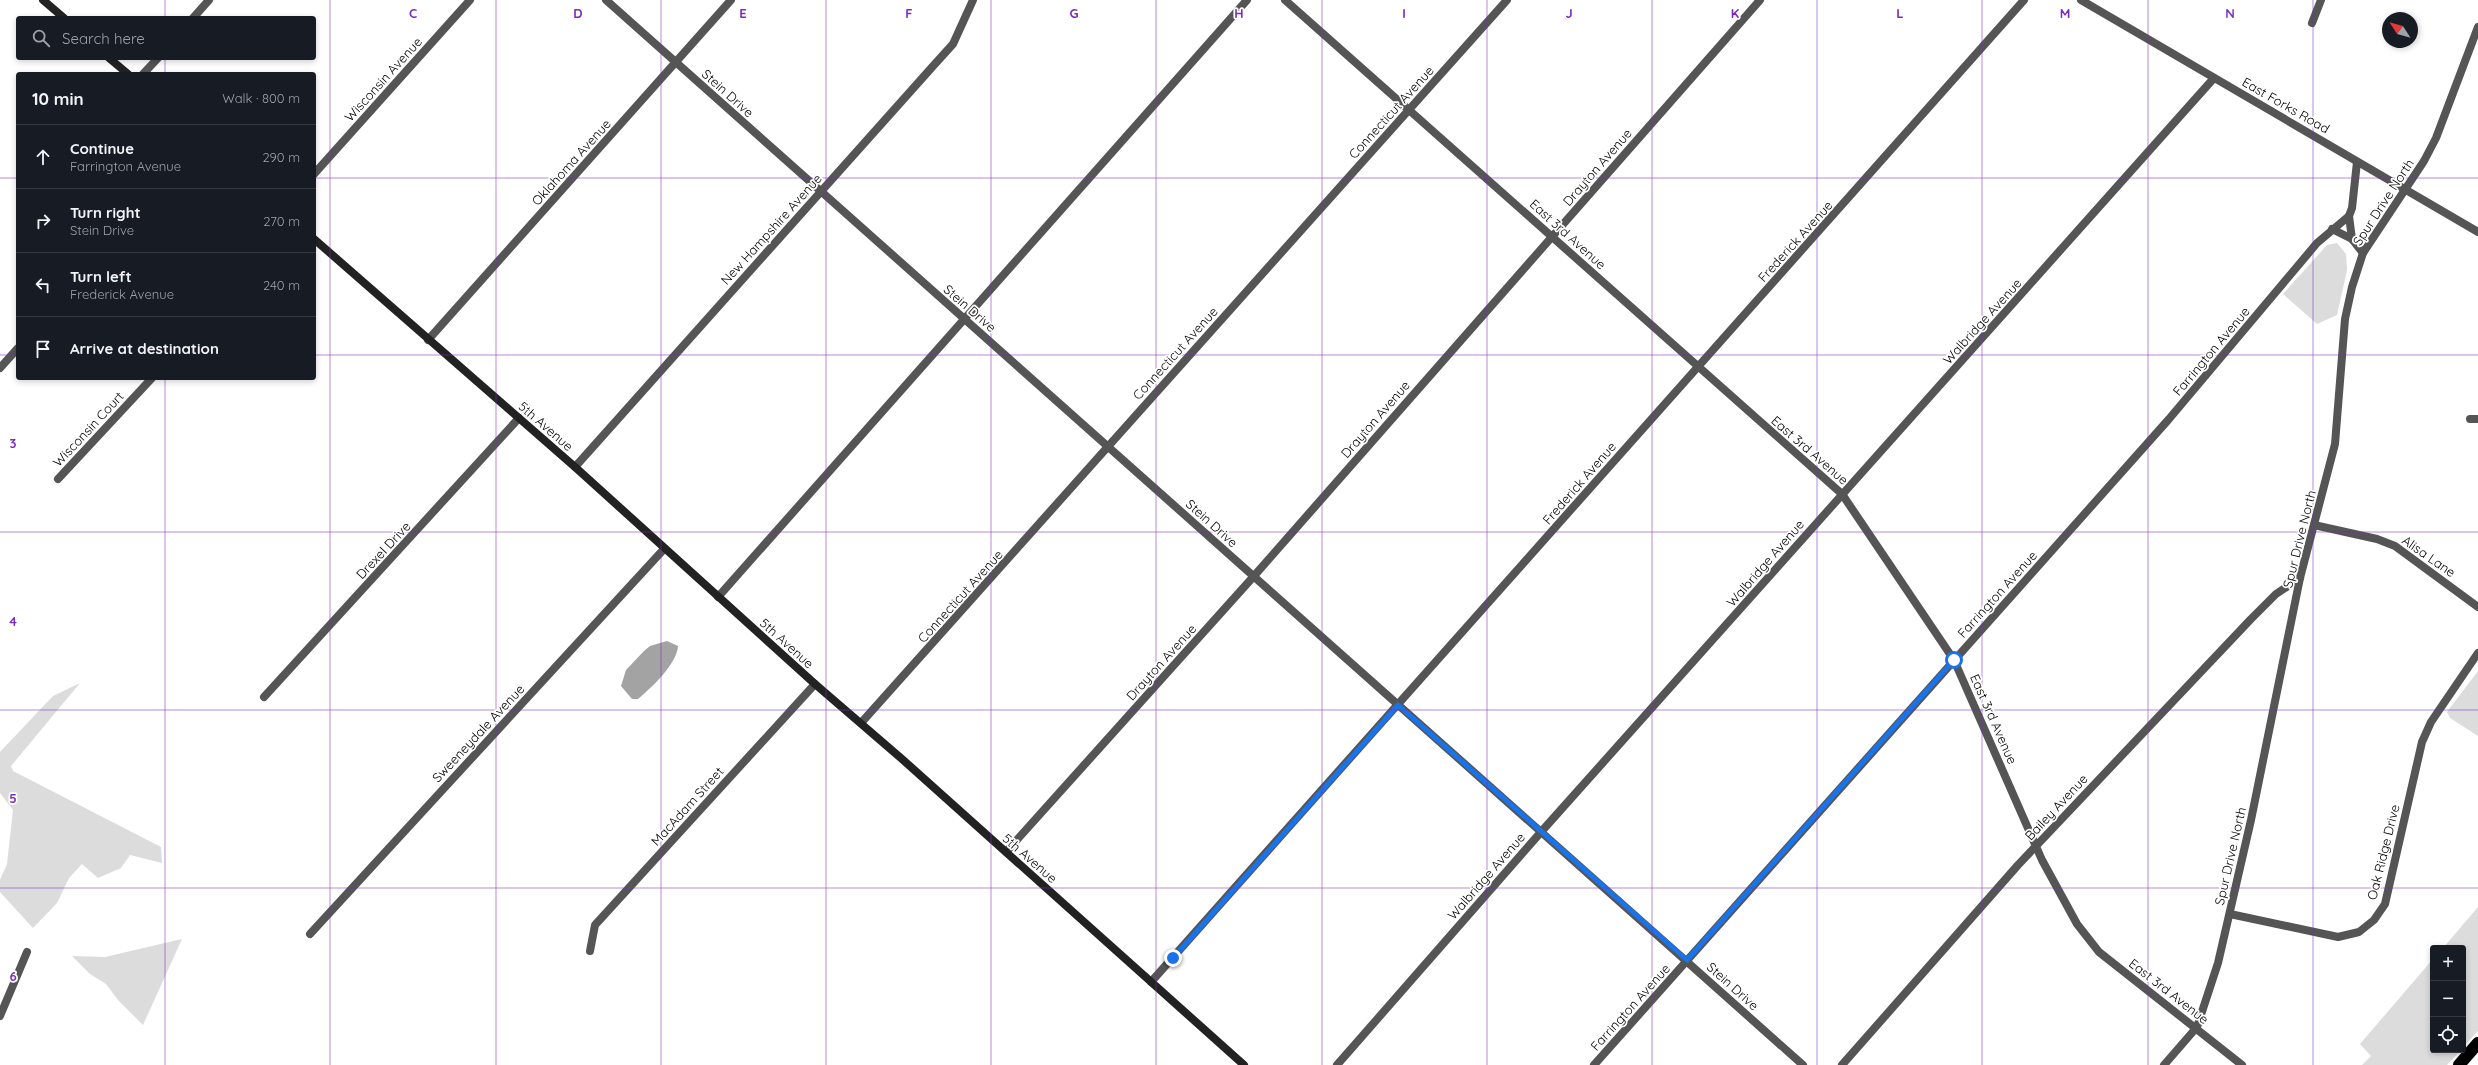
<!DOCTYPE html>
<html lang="en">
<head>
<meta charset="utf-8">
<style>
  body { margin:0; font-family:Quicksand,sans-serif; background:#242831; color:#f1f3f6 }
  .controls { position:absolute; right:12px; bottom:12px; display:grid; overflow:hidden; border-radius:4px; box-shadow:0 2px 6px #0003 }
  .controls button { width:36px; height:36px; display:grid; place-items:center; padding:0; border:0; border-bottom:1px solid #363941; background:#171b24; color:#f1f3f6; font:20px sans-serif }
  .compass { position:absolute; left:2382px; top:12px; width:36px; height:36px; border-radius:50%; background:#171b24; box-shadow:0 2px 6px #0003; rotate:306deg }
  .stop { position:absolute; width:12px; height:12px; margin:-9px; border:3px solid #1a73e8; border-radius:50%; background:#fff }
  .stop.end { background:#1a73e8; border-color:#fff; box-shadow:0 1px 4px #0008 }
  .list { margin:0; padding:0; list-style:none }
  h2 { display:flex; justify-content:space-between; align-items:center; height:52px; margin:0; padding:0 16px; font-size:17px }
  h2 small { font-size:13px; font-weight:400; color:#9ea1a6 }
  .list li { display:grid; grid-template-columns:26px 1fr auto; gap:12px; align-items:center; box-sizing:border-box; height:64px; padding:0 16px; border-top:1px solid #363941 }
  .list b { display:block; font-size:15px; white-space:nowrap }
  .list p { margin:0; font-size:13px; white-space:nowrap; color:#9ea1a6 }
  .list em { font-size:13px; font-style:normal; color:#9ea1a6 }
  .icon { flex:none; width:22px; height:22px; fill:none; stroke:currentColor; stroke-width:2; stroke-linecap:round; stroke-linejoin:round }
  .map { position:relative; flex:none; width:2478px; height:1065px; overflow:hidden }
  .search { position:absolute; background:#171b24; box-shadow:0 2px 6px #0003; left:16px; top:16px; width:300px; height:44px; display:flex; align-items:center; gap:10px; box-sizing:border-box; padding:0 14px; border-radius:4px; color:#9ea1a6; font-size:15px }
  .panel { position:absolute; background:#171b24; box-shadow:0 2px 6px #0003; left:16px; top:72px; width:300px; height:308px; border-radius:4px }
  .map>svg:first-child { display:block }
  .green { fill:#dcdcdc }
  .water { fill:#a3a3a3 }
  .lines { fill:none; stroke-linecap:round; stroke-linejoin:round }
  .highway-casing { stroke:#dbdbdb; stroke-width:13 }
  .street { stroke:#555; stroke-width:8 }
  .secondary { stroke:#222; stroke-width:8 }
  .highway { stroke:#000; stroke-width:12 }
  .route { stroke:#1a73e8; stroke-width:5 }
  .grid { fill:none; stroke:#7b2cbf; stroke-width:1; stroke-opacity:0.55 }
  .labels { text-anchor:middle; stroke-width:3.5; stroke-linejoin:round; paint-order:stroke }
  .street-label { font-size:13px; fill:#000; stroke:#fff }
  .grid-label { font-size:13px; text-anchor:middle; font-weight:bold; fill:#7b2cbf; stroke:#fff; stroke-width:3.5; stroke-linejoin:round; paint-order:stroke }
</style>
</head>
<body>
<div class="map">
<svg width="2478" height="1065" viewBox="0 0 2478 1065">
  <rect width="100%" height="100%" fill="#fff"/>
  <g class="green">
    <polygon points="2337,243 2346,254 2347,270 2337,315 2317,324 2283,294 2327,245"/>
    <polygon points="2478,671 2478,736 2450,718 2447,712"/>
    <polygon points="80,683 11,766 13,771 161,847 162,863 130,855 121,868 98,878 82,864 69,878 57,903 33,928 0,892 0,880 7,864 13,810 0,793 0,752 53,696"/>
    <polygon points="2478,907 2478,1031 2463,1047 2463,948 2443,948"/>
    <polygon points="182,939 143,1025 118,1000 106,984 90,974 72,956 105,957"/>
    <polygon points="2433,959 2433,1050 2461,1050 2447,1065 2362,1065 2371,1056 2360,1044"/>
  </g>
  <path class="water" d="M667,641L678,646C677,664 651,688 638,699H632L621,686L626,670L644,651L650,646Z"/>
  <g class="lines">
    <g class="highway-casing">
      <polyline id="highway" points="2459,1065 2478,1043"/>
    </g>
    <g class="street">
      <polyline points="606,0 1803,1065"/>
      <polyline points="1285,0 1842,494 1954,660 2042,860 2077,924 2099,952 2242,1065"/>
      <polyline points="2081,0 2478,232"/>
      <polyline points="193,18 209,0"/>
      <polyline points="2312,23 2321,0"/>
      <polyline points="143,74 158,58"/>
      <polyline points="314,174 470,0"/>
      <polyline points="2349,216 2352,239"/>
      <polyline points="2332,229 2352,239 2363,253"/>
      <polyline points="428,340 731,0"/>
      <polyline points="0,368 18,348"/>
      <polyline points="2470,419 2478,419"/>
      <polyline points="575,467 934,65 953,44 973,0"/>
      <polyline points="58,479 152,378"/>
      <polyline points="2314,525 2377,539 2395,546 2478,607"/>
      <polyline points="718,597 1247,0"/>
      <polyline points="264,697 519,418"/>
      <polyline points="861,723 1507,0"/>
      <polyline points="1006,852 1254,576 1760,0"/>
      <polyline points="2230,914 2338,937 2359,932 2374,920 2385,904 2422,742 2431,722 2478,653"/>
      <polyline points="310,934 664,549"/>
      <polyline points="590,951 595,925 815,684"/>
      <polyline points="1151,982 2024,0"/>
      <polyline points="0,1016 27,952"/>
      <polyline points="1337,1065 1541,832 2214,78"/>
      <polyline points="1594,1065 2169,419 2317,243 2349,216 2352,208 2357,162"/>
      <polyline points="1842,1065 2018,865 2251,619 2276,594 2300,578"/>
      <polyline points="2164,1065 2197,1027 2218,963 2251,820 2300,578 2335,444 2345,319 2352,287 2363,253 2424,161 2436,138 2478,27"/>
    </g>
    <g class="secondary">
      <polyline points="43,0 64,18"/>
      <polyline points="109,58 128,74"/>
      <polyline points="314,239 575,467 815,684 902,759 1244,1065"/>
    </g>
    <use href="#highway" class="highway"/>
  </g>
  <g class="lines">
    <polyline class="route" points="1173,958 1398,705 1687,960 1954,660"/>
  </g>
  <path class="grid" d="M165,0V18M330,0V1065M496,0V1065M661,0V1065M826,0V1065M991,0V1065M1156,0V1065M1322,0V1065M1487,0V1065M1652,0V1065M1817,0V1065M1982,0V1065M2148,0V1065M2313,0V1065M165,58V74M0,178H18M314,178H2478M0,355H18M314,355H2478M165,378V1065M0,532H2478M0,710H2478M0,888H2478"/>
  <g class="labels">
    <g class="street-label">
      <text transform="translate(383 79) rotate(-48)" y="5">Wisconsin Avenue</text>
      <text transform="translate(728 93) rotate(42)" y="5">Stein Drive</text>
      <text transform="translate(2286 105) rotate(30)" y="5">East Forks Road</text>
      <text transform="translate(1391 112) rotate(-48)" y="5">Connecticut Avenue</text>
      <text transform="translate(571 162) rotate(-48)" y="5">Oklahoma Avenue</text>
      <text transform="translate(1597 167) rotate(-49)" y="5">Drayton Avenue</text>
      <text transform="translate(2383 202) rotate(-57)" y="5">Spur Drive North</text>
      <text transform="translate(771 229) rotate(-48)" y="5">New Hampshire Avenue</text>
      <text transform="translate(1568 234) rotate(42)" y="5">East 3rd Avenue</text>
      <text transform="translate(1795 241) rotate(-48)" y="5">Frederick Avenue</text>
      <text transform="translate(970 308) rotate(41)" y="5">Stein Drive</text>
      <text transform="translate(1982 321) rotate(-48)" y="5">Walbridge Avenue</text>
      <text transform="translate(2211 351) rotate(-50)" y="5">Farrington Avenue</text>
      <text transform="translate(1175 353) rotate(-48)" y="5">Connecticut Avenue</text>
      <text transform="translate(1375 419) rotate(-49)" y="5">Drayton Avenue</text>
      <text transform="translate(546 426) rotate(41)" y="5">5th Avenue</text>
      <text transform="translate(88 429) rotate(-47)" y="5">Wisconsin Court</text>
      <text transform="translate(1810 450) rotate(41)" y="5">East 3rd Avenue</text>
      <text transform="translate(1579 483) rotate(-49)" y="5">Frederick Avenue</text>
      <text transform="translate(1212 523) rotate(42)" y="5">Stein Drive</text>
      <text transform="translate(2299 539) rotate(-76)" y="5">Spur Drive North</text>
      <text transform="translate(383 550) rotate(-47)" y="5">Drexel Drive</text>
      <text transform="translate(2429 556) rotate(35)" y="5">Alisa Lane</text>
      <text transform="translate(1765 563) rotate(-49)" y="5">Walbridge Avenue</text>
      <text transform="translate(1997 594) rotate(-48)" y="5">Farrington Avenue</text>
      <text transform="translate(960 596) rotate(-48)" y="5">Connecticut Avenue</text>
      <text transform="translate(787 643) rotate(42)" y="5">5th Avenue</text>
      <text transform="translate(1161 662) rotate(-48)" y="5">Drayton Avenue</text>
      <text transform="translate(1994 719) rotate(66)" y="5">East 3rd Avenue</text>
      <text transform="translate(478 733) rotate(-47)" y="5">Sweeneydale Avenue</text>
      <text transform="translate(687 806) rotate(-48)" y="5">MacAdam Street</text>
      <text transform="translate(2056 807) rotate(-47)" y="5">Bailey Avenue</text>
      <text transform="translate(2383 852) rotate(-76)" y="5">Oak Ridge Drive</text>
      <text transform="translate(2230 856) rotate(-77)" y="5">Spur Drive North</text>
      <text transform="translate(1030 858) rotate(41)" y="5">5th Avenue</text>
      <text transform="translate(1486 876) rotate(-49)" y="5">Walbridge Avenue</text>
      <text transform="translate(1733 986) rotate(42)" y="5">Stein Drive</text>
      <text transform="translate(2169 991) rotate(38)" y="5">East 3rd Avenue</text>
      <text transform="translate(1630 1007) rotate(-48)" y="5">Farrington Avenue</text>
    </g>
  </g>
  <g class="grid-label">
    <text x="413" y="18">C</text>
    <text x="578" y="18">D</text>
    <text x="743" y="18">E</text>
    <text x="909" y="18">F</text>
    <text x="1074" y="18">G</text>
    <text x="1239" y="18">H</text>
    <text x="1404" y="18">I</text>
    <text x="1569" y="18">J</text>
    <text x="1735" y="18">K</text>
    <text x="1900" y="18">L</text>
    <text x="2065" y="18">M</text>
    <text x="2230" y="18">N</text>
    <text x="13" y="448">3</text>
    <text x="13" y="626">4</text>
    <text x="13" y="803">5</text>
    <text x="13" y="981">6</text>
  </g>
</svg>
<div class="controls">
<button>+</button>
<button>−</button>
<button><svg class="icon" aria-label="locate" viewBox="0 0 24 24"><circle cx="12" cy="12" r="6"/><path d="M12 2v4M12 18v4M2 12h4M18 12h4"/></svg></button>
</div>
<svg class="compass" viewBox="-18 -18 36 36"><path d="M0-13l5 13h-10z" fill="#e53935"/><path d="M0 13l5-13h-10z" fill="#9ea1a6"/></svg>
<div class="stop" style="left:1954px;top:660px"></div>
<div class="stop end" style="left:1173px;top:958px"></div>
<div class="search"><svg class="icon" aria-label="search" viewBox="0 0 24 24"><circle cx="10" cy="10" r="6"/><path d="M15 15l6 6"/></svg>Search here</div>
<section class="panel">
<h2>10 min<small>Walk · 800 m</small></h2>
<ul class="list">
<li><svg class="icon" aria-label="ahead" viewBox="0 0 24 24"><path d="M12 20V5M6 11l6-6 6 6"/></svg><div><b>Continue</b><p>Farrington Avenue</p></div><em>290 m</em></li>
<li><svg class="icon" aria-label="right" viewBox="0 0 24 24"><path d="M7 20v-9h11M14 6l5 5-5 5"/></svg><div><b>Turn right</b><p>Stein Drive</p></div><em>270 m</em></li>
<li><svg class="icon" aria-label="left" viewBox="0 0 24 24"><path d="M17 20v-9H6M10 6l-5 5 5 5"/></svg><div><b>Turn left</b><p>Frederick Avenue</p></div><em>240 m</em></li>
<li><svg class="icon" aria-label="arrive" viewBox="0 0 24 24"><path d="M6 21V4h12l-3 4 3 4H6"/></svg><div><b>Arrive at destination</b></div></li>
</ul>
</section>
</div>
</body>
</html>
